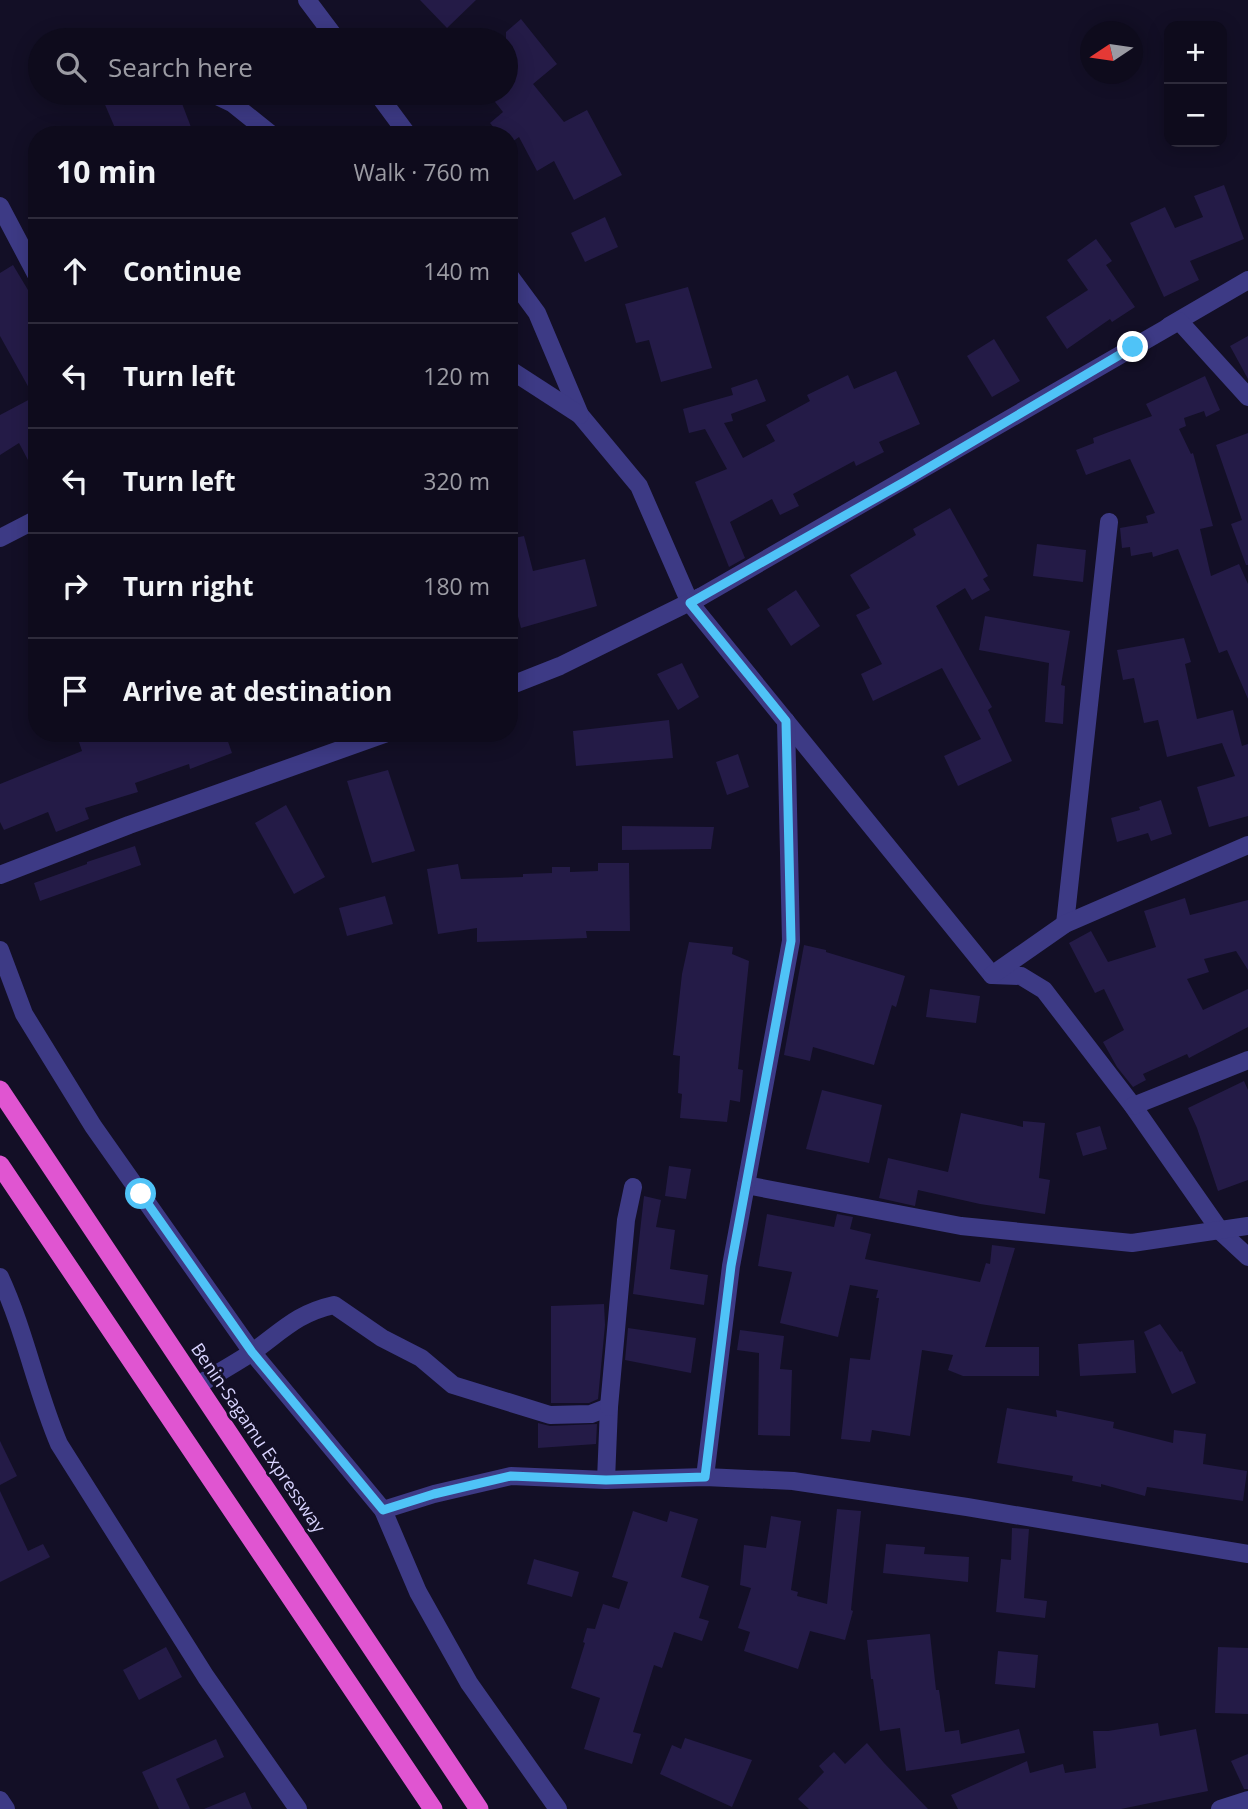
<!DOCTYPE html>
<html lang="en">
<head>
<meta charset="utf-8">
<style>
  body { margin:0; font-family:"Open Sans",sans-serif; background:#171425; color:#f1f3f6 }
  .controls { position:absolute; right:21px; top:21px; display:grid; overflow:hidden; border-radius:14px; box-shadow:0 4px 18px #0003 }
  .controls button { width:63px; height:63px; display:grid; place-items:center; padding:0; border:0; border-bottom:2px solid #2e2b3b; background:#0e0b1c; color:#f1f3f6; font:35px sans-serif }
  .compass { position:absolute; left:1080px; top:21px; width:63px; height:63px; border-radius:50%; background:#0e0b1c; box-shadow:0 4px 18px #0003; rotate:257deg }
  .stop { position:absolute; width:21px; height:21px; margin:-16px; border:5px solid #4fc3f7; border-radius:50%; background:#fff }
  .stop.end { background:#4fc3f7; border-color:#fff; box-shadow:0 2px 7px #0008 }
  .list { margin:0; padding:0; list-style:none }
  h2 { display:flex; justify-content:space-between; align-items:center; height:91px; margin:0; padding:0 28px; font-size:30px }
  h2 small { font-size:23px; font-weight:400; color:#9b9ba3 }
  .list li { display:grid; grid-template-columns:46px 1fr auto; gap:21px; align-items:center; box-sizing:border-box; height:105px; padding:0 28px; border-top:2px solid #2e2b3b }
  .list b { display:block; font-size:26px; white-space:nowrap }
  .list em { font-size:23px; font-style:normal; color:#9b9ba3 }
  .icon { flex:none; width:38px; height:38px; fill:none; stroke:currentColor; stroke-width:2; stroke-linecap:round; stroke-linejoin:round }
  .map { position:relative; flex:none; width:1248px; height:1809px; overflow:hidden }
  .search { position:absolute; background:#0e0b1c; box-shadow:0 4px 18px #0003; left:28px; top:28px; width:490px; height:77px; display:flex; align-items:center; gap:18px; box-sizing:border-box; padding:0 24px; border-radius:38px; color:#9b9ba3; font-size:26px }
  .panel { position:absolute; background:#0e0b1c; box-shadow:0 4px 18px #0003; left:28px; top:126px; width:490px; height:616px; border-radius:28px }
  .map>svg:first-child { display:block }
  .building { fill:#241b47 }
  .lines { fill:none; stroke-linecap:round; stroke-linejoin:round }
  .minor { stroke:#3d3a85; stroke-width:18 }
  .trunk { stroke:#e055d1; stroke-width:19 }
  .route { stroke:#4fc3f7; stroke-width:9 }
  .labels { text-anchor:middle; stroke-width:6; stroke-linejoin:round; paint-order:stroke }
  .street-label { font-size:18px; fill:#d9d4ff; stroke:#130f26 }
</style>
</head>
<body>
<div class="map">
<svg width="1248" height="1809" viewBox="0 0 1248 1809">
  <rect width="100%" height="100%" fill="#130f26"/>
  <g class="building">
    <polygon points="420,0 476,0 447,28"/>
    <polygon points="521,19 557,64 533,84 564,122 587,110 622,175 574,200 554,161 537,171 519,137 509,144 509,135 500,135 490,123 503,112 488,93 506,93 506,32"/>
    <polygon points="100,93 178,93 194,135 118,135"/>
    <polygon points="1224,185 1244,239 1190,261 1199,280 1164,297 1130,223 1165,207 1175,228 1203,217 1194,196"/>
    <polygon points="605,217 618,247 585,262 571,233"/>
    <polygon points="1096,239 1112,261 1106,265 1135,307 1112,322 1110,319 1067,349 1046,317 1088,290 1067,260"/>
    <polygon points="13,265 37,305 37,477 19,443 0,455 0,415 34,397 0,336 0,273"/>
    <polygon points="688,287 712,368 661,382 649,340 636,343 625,304"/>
    <polygon points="1248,336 1248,379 1230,346"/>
    <polygon points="994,339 1020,381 992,397 967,356"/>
    <polygon points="896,371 920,424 879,442 884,452 856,466 854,461 793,494 799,506 780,515 772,499 730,522 745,558 729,567 695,482 727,469 705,429 689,433 683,409 733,395 731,388 757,379 766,401 731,414 733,421 724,423 743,458 775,441 766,425 810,401 807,395 848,375 854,389"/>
    <polygon points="1205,376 1220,410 1206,417 1204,411 1184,418 1186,426 1179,429 1191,454 1193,453 1213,526 1200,529 1211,576 1239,564 1248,584 1248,699 1227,650 1219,653 1178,549 1153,557 1152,552 1131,556 1130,547 1122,548 1120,528 1148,523 1146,516 1155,513 1130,459 1086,475 1076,450 1094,443 1093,438 1152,416 1146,404"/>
    <polygon points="1248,433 1248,565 1246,565 1231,524 1242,520 1216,445"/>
    <polygon points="950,508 988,576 983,579 990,590 972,600 965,588 936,606 992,707 988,710 1012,761 958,786 944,756 981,739 942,668 873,701 861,674 882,664 856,615 870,608 850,575 916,535 913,529"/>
    <polygon points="524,536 533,571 585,559 597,606 521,628 509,582 509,539"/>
    <polygon points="1037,544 1086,550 1083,582 1033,576"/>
    <polygon points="796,590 820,626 791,646 767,609"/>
    <polygon points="985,616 1070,631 1061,685 1065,686 1063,724 1045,722 1049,663 979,650"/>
    <polygon points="1184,638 1191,662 1185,664 1197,719 1233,710 1242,746 1248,744 1248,816 1209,827 1197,787 1235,776 1222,743 1167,757 1158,720 1144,723 1134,678 1123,680 1117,650"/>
    <polygon points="682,663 699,697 678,710 657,674"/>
    <polygon points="669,720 673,758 576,766 573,731"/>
    <polygon points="76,733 225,733 232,753 190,769 189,764 135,783 138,792 85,808 89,819 56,832 48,812 4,830 0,822 0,784 82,751"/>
    <polygon points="738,754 749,787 727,795 716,762"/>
    <polygon points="388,770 415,851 372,863 347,781"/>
    <polygon points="1161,800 1172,834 1151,841 1148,833 1117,842 1111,818 1140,810 1139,807"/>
    <polygon points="286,805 325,877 294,894 255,823"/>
    <polygon points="622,826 714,827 711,849 622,850"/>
    <polygon points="135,846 141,865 40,901 34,883 87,864 87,862"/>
    <polygon points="598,863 629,863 630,931 586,931 587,938 477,942 477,928 438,934 427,869 458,864 461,879 523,877 523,874 552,873 552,867 570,867 570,872 598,871"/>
    <polygon points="385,896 393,924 347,936 339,908"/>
    <polygon points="1185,898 1190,915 1248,900 1248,970 1236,951 1204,959 1209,972 1187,979 1203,1010 1248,989 1248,1027 1189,1058 1187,1054 1143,1074 1146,1080 1133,1087 1117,1067 1103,1042 1124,1030 1104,989 1095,993 1069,943 1091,931 1108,962 1156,947 1144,911"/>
    <polygon points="689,942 733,947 732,954 749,961 738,1069 743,1070 740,1102 730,1100 727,1122 680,1118 682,1094 678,1093 680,1056 673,1055 682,974"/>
    <polygon points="804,945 826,950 826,952 905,976 896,1007 892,1005 874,1065 813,1047 810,1061 784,1055"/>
    <polygon points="930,989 980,996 976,1023 926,1017"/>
    <polygon points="1244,1081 1248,1090 1248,1180 1218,1191 1197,1128 1188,1108"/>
    <polygon points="822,1090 882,1105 869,1163 806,1149"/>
    <polygon points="961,1113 1023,1127 1023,1121 1045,1123 1039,1178 1050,1180 1045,1214 980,1204 918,1190 915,1206 879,1198 888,1158 948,1172"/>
    <polygon points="1100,1126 1107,1149 1083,1156 1076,1133"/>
    <polygon points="669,1166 691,1169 686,1199 665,1196"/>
    <polygon points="644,1196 661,1200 656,1227 675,1230 670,1269 708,1275 704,1305 633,1294"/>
    <polygon points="767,1214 834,1227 837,1214 853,1217 850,1229 871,1234 865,1259 980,1282 986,1263 990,1264 992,1245 1015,1248 985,1347 1039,1347 1039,1376 963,1376 948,1370 953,1355 922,1350 910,1436 872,1430 870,1442 841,1439 850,1358 870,1360 879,1298 876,1298 878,1290 850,1285 838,1337 780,1323 792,1272 758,1266"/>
    <polygon points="604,1304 605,1325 598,1399 589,1403 551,1403 551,1306"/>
    <polygon points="1160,1324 1180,1352 1182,1351 1196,1383 1172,1394 1144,1332"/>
    <polygon points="628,1328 696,1338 691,1373 625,1360"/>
    <polygon points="740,1330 784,1336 780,1369 792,1370 790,1436 758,1435 759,1353 737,1350"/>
    <polygon points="1134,1340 1136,1373 1080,1376 1078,1344"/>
    <polygon points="1007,1408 1057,1417 1056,1410 1114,1422 1113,1428 1173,1443 1174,1430 1206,1434 1203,1464 1247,1471 1243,1501 1147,1487 1145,1496 1101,1484 1101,1487 1072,1481 1073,1476 997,1463"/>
    <polygon points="538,1423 550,1426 597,1424 596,1444 538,1448"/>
    <polygon points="0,1441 17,1476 0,1485"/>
    <polygon points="0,1491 28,1551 43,1544 50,1557 0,1582"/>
    <polygon points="837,1509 861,1511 851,1610 853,1611 845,1640 810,1631 798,1669 744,1651 750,1632 738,1628 751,1588 740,1585 744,1545 766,1548 771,1516 801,1521 791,1590 798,1592 797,1596 827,1604"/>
    <polygon points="633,1511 667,1522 670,1511 698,1519 681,1577 709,1586 699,1618 709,1621 702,1641 674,1632 662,1668 654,1665 633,1732 641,1734 632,1764 584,1749 600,1698 571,1688 585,1643 583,1642 587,1628 595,1629 603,1604 619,1609 628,1582 612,1577"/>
    <polygon points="1012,1528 1029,1529 1024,1598 1047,1601 1045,1618 996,1612 1001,1559 1011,1560"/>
    <polygon points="886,1544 925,1547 924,1554 969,1557 968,1582 883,1573"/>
    <polygon points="534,1559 579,1572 572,1597 527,1584"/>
    <polygon points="930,1634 936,1690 939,1690 945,1732 959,1730 961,1744 1019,1729 1025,1753 906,1771 900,1728 880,1731 873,1679 871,1679 867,1640"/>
    <polygon points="166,1647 182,1677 139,1700 123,1670"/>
    <polygon points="1218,1647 1248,1648 1248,1714 1215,1713"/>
    <polygon points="998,1651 1038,1655 1035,1688 995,1684"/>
    <polygon points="1158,1723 1160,1736 1196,1729 1208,1791 1121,1809 958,1809 951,1795 1027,1761 1030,1773 1063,1764 1065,1773 1096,1768 1093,1731 1108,1731"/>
    <polygon points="685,1738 752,1760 732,1807 660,1774 672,1745 681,1749"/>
    <polygon points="216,1739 224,1757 176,1779 190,1809 159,1809 142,1772"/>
    <polygon points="867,1743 884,1763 928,1809 809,1809 798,1799 824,1772 819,1766 834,1752 845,1764"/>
    <polygon points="1248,1754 1248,1789 1244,1789 1231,1761"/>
    <polygon points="245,1792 252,1809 204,1809"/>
  </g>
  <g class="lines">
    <g class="minor">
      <polyline points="307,0 337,40"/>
      <polyline points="211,93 232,103 272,135"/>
      <polyline points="377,93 408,135"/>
      <polyline points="0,206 37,276"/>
      <polyline points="509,275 537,313 580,415 639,486 690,603"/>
      <polyline points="1169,326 1248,280"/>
      <polyline points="509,369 580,415"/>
      <polyline points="1248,397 1179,321 690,603 992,975 1021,976 1044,990 1133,1106 1221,1232 1248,1257"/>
      <polyline points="0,538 37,519"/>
      <polyline points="509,686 560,666 700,597"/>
      <polyline points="0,875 129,825 387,733"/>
      <polyline points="1065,924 1109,522"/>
      <polyline points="0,950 24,1014 93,1126 252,1352 383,1510 418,1592 469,1683 558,1809"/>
      <polyline points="992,975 1065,924 1248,845"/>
      <polyline points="1133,1106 1248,1060"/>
      <polyline points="746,1185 961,1226 1132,1243 1248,1226"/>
      <path d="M0,1277C25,1331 36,1390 59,1444L206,1677L298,1809"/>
      <path d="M198,1385C216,1374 236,1363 254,1351C283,1330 298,1313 334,1305L382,1338L421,1358L453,1385L550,1415L591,1414L609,1407L606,1480"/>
      <polyline points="609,1407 626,1220 633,1187"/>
      <polyline points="705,1477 731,1266 791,941 786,721"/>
      <polyline points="383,1510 434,1494 511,1476 606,1480 705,1477 793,1481 967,1507 1248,1554"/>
      <polyline points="0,1800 6,1809"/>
      <polyline points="1220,1809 1248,1800"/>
    </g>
    <g class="trunk">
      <polyline points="0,1090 479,1809"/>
      <polyline points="0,1165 433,1809"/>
    </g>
  </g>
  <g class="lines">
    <polyline class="route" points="141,1194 252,1352 383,1510 434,1494 511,1476 606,1480 705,1477 731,1266 791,941 786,721 690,603 906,481 1133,347"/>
  </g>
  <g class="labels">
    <g class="street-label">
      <text transform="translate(258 1438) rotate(56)" y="6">Benin-Sagamu Expressway</text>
    </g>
  </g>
</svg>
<div class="controls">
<button>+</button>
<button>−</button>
</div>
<svg class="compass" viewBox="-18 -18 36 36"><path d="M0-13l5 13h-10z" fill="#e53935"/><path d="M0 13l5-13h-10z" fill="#9b9ba3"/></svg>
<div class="stop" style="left:141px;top:1194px"></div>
<div class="stop end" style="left:1133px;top:347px"></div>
<div class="search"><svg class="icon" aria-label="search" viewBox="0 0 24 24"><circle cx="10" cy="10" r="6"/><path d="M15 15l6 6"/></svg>Search here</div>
<section class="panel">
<h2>10 min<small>Walk · 760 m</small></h2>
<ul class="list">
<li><svg class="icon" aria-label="ahead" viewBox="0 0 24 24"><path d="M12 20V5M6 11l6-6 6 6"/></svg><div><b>Continue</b></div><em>140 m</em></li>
<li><svg class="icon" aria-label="left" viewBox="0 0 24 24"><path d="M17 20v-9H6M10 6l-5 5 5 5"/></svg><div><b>Turn left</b></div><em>120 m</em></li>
<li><svg class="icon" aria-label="left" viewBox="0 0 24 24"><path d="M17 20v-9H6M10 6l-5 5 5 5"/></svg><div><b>Turn left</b></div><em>320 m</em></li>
<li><svg class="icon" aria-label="right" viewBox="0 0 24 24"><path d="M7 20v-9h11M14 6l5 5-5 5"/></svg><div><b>Turn right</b></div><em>180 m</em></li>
<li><svg class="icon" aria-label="arrive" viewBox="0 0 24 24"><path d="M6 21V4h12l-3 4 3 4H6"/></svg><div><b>Arrive at destination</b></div></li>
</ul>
</section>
</div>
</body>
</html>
